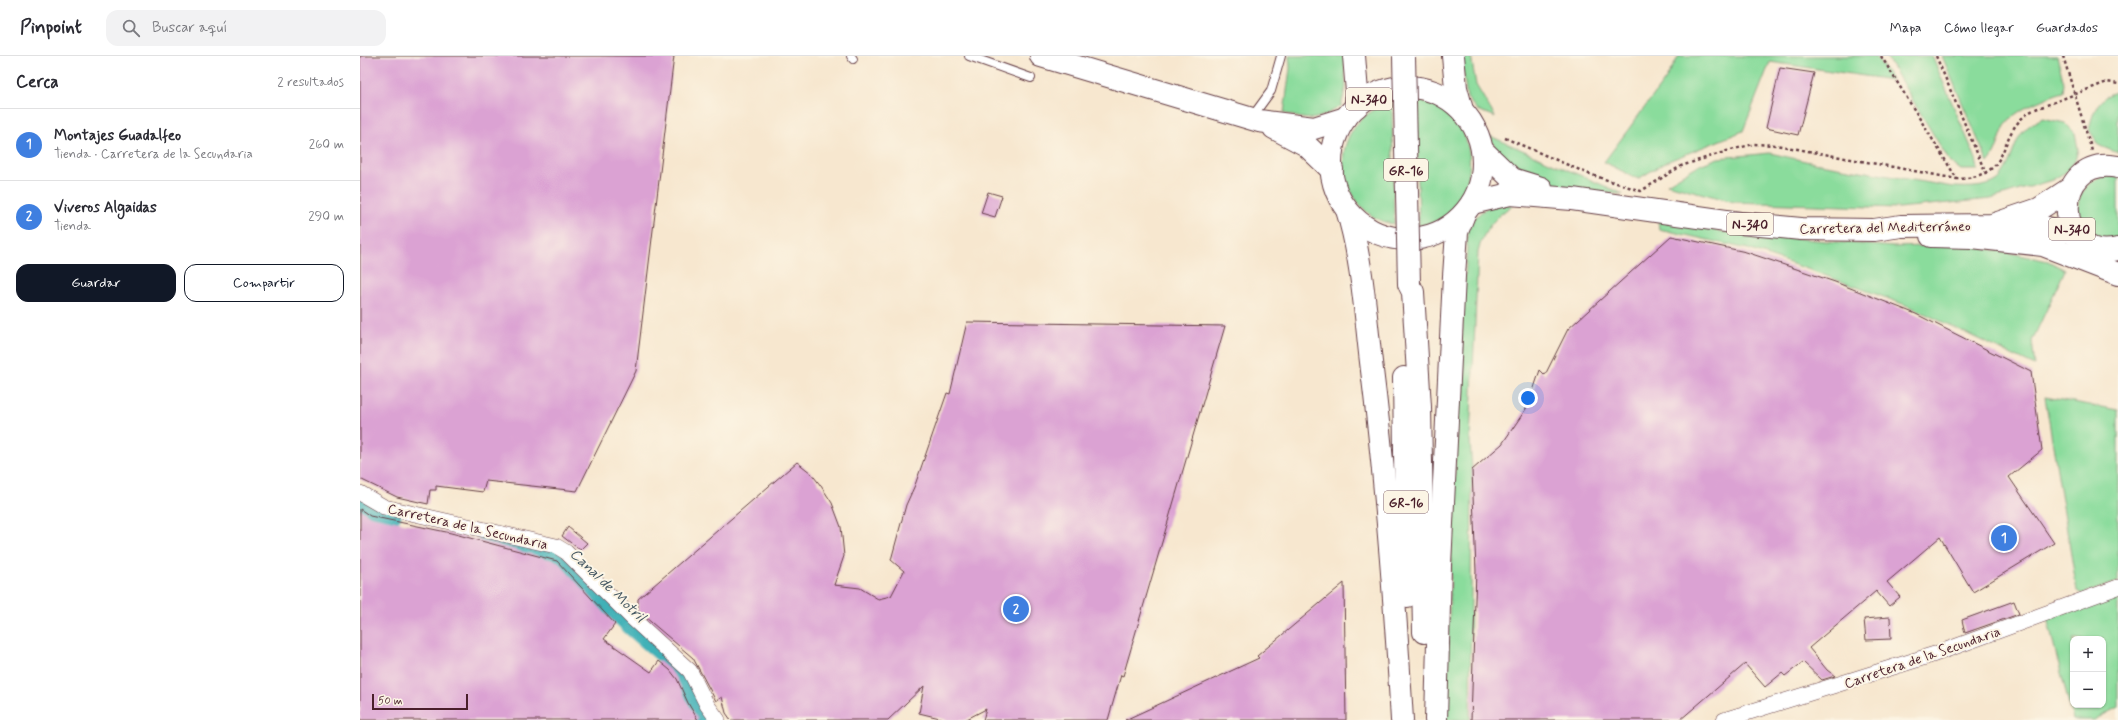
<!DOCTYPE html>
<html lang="es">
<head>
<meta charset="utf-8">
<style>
  body { margin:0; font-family:Mynerve,sans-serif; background:#f2f2f3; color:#2b2b33 }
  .controls { position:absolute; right:12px; bottom:12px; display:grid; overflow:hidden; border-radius:8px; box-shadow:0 1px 3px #0004 }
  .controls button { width:36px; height:36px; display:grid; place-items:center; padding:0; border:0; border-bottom:1px solid #e1e1e2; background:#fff; color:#2b2b33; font:20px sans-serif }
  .scale { position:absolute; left:12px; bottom:10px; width:96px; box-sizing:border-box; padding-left:4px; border:2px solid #4a1f2b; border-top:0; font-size:11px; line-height:14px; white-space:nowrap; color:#4a1f2b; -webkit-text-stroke:3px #fcf5e5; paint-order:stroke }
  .you { position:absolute; left:1168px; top:342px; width:14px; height:14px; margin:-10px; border:3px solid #fff; border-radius:50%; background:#1a73e8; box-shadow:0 0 0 6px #1a73e833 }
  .badge { display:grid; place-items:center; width:26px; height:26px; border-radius:50%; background:#111827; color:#fff; font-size:13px; font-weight:700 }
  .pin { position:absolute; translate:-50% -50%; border:2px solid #fff; box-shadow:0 1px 4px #0006 }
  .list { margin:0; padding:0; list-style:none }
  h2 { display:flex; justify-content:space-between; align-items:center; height:52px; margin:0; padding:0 16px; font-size:17px }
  h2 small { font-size:13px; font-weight:400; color:#7c7c81 }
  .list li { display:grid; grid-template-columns:26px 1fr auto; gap:12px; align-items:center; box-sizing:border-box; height:72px; padding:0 16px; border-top:1px solid #e1e1e2 }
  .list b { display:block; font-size:15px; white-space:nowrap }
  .list p { margin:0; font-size:13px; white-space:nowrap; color:#7c7c81 }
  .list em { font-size:13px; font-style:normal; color:#7c7c81 }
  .actions { display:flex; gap:8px; padding:12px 16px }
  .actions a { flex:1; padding:9px 0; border:1px solid #111827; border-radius:12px; text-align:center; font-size:14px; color:#111827 }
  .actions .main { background:#111827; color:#fff }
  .icon { flex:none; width:22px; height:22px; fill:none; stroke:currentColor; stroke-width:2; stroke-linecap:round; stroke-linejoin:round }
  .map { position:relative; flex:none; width:1758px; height:664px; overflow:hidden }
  header { display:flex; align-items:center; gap:24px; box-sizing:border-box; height:56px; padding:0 20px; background:#fff; border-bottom:1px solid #e1e1e2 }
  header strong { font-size:19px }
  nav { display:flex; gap:22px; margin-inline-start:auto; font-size:14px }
  .search { width:280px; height:36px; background:#f2f2f3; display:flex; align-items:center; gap:10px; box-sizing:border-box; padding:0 14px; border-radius:12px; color:#7c7c81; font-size:15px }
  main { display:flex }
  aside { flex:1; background:#fff }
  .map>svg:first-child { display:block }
  .green { fill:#8adc9c; stroke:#6a7e64; fill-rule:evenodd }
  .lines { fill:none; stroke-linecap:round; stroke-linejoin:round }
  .canal { stroke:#40b1b7; stroke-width:13 }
  .building { fill:#dba2d3 }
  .lane-casing { stroke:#643d44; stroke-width:10 }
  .street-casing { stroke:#643d44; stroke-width:16 }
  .secondary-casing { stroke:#643d44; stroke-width:24 }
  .highway-casing { stroke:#643d44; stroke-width:24 }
  .path { stroke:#643d44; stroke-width:2.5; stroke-dasharray:3 3; stroke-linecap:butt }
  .lane { stroke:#fff; stroke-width:8 }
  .street { stroke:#fff; stroke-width:15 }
  .secondary { stroke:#fff; stroke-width:22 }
  .highway { stroke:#fff; stroke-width:22 }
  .primary-bridge-casing { stroke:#643d44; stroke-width:24; stroke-linecap:butt }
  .primary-bridge { stroke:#fff; stroke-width:22 }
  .labels { text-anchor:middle; stroke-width:4; stroke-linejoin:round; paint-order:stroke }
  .shield { fill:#fcf5e5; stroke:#7f5f63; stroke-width:1 }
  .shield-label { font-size:13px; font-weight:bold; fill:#4a1f2b }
  .street-label { font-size:14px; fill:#4a1f2b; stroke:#fcf5e5 }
  .water-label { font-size:15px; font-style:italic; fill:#465963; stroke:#fcf5e5 }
</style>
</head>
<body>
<header>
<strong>Pinpoint</strong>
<div class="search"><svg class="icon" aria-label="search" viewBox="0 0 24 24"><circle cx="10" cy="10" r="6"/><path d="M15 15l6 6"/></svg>Buscar aquí</div>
<nav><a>Mapa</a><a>Cómo llegar</a><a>Guardados</a></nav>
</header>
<main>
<aside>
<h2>Cerca<small>2 resultados</small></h2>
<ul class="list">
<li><span class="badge" style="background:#3f7fe0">1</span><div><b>Montajes Guadalfeo</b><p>Tienda · Carretera de la Secundaria</p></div><em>260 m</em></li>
<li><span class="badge" style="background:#3f7fe0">2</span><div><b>Viveros Algaidas</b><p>Tienda</p></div><em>290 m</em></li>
</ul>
<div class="actions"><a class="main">Guardar</a><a>Compartir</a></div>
</aside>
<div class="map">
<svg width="1758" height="664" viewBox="0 0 1758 664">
  <rect width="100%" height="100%" fill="#fcf5e5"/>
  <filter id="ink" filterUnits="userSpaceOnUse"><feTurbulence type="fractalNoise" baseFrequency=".025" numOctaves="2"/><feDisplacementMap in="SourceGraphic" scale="8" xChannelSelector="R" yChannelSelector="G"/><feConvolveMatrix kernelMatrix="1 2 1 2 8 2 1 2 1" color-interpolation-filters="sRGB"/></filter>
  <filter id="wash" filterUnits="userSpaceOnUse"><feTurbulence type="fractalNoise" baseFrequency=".012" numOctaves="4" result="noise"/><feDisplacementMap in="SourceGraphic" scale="16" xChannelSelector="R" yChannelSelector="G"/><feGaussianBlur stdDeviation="0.9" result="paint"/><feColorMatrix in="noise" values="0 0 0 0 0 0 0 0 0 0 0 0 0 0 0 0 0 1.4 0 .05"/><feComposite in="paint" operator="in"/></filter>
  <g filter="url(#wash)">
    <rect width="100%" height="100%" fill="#f7e7cf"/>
    <g class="green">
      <path d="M929,0H984L986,31L981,50C956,65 952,66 924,57L930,12Z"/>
      <polygon points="1101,0 1111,0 1116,29 1135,61 1117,54 1107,42"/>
      <polygon points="1319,0 1516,0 1532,24 1410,6 1383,75 1306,106 1278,123 1244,106 1305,24"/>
      <polygon points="1526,0 1572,0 1616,103 1618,114 1601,114 1590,106"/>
      <path d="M1582,0H1697L1704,28L1703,36C1687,41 1662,51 1650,63C1639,74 1640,94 1628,107Z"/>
      <path d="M1758,36V97L1740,90L1729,74C1732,58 1739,38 1758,36Z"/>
      <path d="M1056,44C1063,46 1072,47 1079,51C1128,78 1116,163 1059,170Z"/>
      <path d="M1032,46L1034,168C1017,166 1004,156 995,142C970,102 987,60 1032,46Z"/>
      <path d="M1683,62L1705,67L1715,77L1718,93L1715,105L1706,116L1692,124L1631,143L1538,152L1374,146L1307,128L1337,110L1358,102L1410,97L1454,107L1587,130C1600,132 1626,133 1638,124C1640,123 1641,119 1643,117C1659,93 1651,76 1683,62Z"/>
      <path d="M1130,80L1263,138C1217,136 1147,131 1130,80Z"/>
      <path d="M1744,120L1758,121V183C1752,183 1745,184 1739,182C1721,178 1713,152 1722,136C1727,128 1734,124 1744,120Z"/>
      <path d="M1136,146L1153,149C1135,161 1123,174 1118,196L1110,384L1112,414L1110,664H1085L1097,359L1108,173C1114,160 1124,153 1136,146Z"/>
      <polygon points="1298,164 1365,176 1533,191 1598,189 1641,195 1688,205 1705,214 1672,285 1675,310 1551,251 1453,215 1388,193 1299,173"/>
      <polygon points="1685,341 1758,354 1758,526 1722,538 1717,535"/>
      <path d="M1758,538V651L1734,664H1713L1687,562ZM1713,583H1743V649H1713Z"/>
    </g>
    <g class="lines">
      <g class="canal">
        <polyline points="0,447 12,455 35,460"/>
        <polyline points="124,481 192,498 199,503 270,573 321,617 329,640 342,664"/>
      </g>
    </g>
    <g id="blocks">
      <g class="building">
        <polygon points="0,0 314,0 276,315 217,435 126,425 123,436 76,430 76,434 70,434 68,448 37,441 0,423"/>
        <polygon points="1420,12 1454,17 1438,79 1406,72"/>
        <polygon points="628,136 642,140 635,161 621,157"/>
        <polygon points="1311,180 1386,196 1475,226 1556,258 1671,316 1682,394 1649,421 1694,487 1613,536 1580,481 1527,526 1540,541 1529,550 1516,535 1449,592 1467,614 1475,620 1462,624 1443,606 1425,620 1422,617 1405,631 1385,608 1320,664 1111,664 1116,515 1112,414 1142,388 1168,350 1180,314 1185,319 1208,273"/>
        <polygon points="607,266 865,270 763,620 761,619 748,664 623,664 626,653 605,664 588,664 559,657 564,630 528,664 371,664 366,657 362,641 356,645 333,602 278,555 278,543 437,406 451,417 461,430 472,447 481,471 484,500 474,529 500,532 518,543 531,540 544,515 531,504 546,449 555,429 587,337 590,338"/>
        <polygon points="0,453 10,460 91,477 197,505 255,568 244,583 291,616 299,605 310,614 317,623 328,647 338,664 0,664"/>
        <polygon points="208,471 227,487 220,494 202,480"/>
        <polygon points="984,527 986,664 765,664 899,602 897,600"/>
        <polygon points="1654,545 1659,558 1605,577 1602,564"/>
        <polygon points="1530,561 1531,583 1506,584 1504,563"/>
      </g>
    </g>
  </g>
  <g filter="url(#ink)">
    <use href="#blocks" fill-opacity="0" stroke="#643d44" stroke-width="1"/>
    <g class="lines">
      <g class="lane-casing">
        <g id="lane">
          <polyline points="491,0 493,3"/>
          <polyline points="609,0 671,22"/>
          <polyline points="892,61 911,35 921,0"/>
        </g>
      </g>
      <g class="street-casing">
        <g id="street">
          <polyline points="0,437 24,451 196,490 206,496 272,562 330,615 347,649 358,664"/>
          <polyline points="1364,664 1575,598 1758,531"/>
        </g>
      </g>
      <g class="secondary-casing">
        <polyline id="secondary" points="1571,180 1612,181 1683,189 1758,218"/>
      </g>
      <g class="highway-casing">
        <g id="highway">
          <polyline points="681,0 899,65 954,72 986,62"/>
          <polyline points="994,0 997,36 996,51"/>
          <polyline points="1093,0 1096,32 1102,54"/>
          <circle cx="1047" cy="107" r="76"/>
          <polyline points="914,72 946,89 972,114"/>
          <polyline points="1123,95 1152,123 1181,132"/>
          <path d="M1758,111C1689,97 1693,209 1758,193"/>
          <polyline points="1112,147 1150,138 1212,143 1380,167 1441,173 1514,174 1541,170 1632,169 1679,153 1711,132"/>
          <path d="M987,154C1002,202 1005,255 1011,306C1026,425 1035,544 1042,664"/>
          <polyline points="1648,169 1677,170 1714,177"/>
          <polyline points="1049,228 1053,236 1060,351 1064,576"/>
          <polyline points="1044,322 1047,540"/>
          <polyline points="1076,664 1080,509 1094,220 1097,176 1104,158"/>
        </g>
      </g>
      <g class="path">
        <polyline points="1521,0 1597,123"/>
        <polyline points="1576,0 1626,118"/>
        <polyline points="1703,0 1732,95"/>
        <path d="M1145,82L1229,118L1281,135L1321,110L1367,95L1394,88L1416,89L1597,123C1657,120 1633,80 1670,56C1676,52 1685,50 1692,47C1710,40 1729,33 1747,26L1758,28"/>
      </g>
      <use href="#lane" class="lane"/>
      <use href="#street" class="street"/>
      <use href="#secondary" class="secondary"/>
      <use href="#highway" class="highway"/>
      <g class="primary-bridge-casing">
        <polyline id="primary-bridge" points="1044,0 1049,228"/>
      </g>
      <use href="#primary-bridge" class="primary-bridge"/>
    </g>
  </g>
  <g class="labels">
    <g class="shield">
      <rect x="986" y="32" width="46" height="22" rx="3"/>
      <rect x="1024" y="103" width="44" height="22" rx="3"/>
      <rect x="1367" y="157" width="46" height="22" rx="3"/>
      <rect x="1689" y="162" width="46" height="22" rx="3"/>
      <rect x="1024" y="435" width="44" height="22" rx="3"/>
    </g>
    <g class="shield-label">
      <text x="1009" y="48">N-340</text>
      <text x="1046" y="119">GR-16</text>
      <text x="1390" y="173">N-340</text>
      <text x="1712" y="178">N-340</text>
      <text x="1046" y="451">GR-16</text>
    </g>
    <g class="street-label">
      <text transform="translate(1525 171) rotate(-1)" y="5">Carretera del Mediterráneo</text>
      <text transform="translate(108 470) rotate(13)" y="5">Carretera de la Secundaria</text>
      <text transform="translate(1562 601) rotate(-19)" y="5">Carretera de la Secundaria</text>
    </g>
    <g class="water-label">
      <text transform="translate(248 529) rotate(44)" y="5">Canal de Motril</text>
    </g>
  </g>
</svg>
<div class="controls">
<button>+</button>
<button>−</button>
</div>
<div class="scale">50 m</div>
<div class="you"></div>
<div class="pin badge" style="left:1644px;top:482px;background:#3f7fe0">1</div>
<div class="pin badge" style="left:656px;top:553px;background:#3f7fe0">2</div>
</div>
</main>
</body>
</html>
